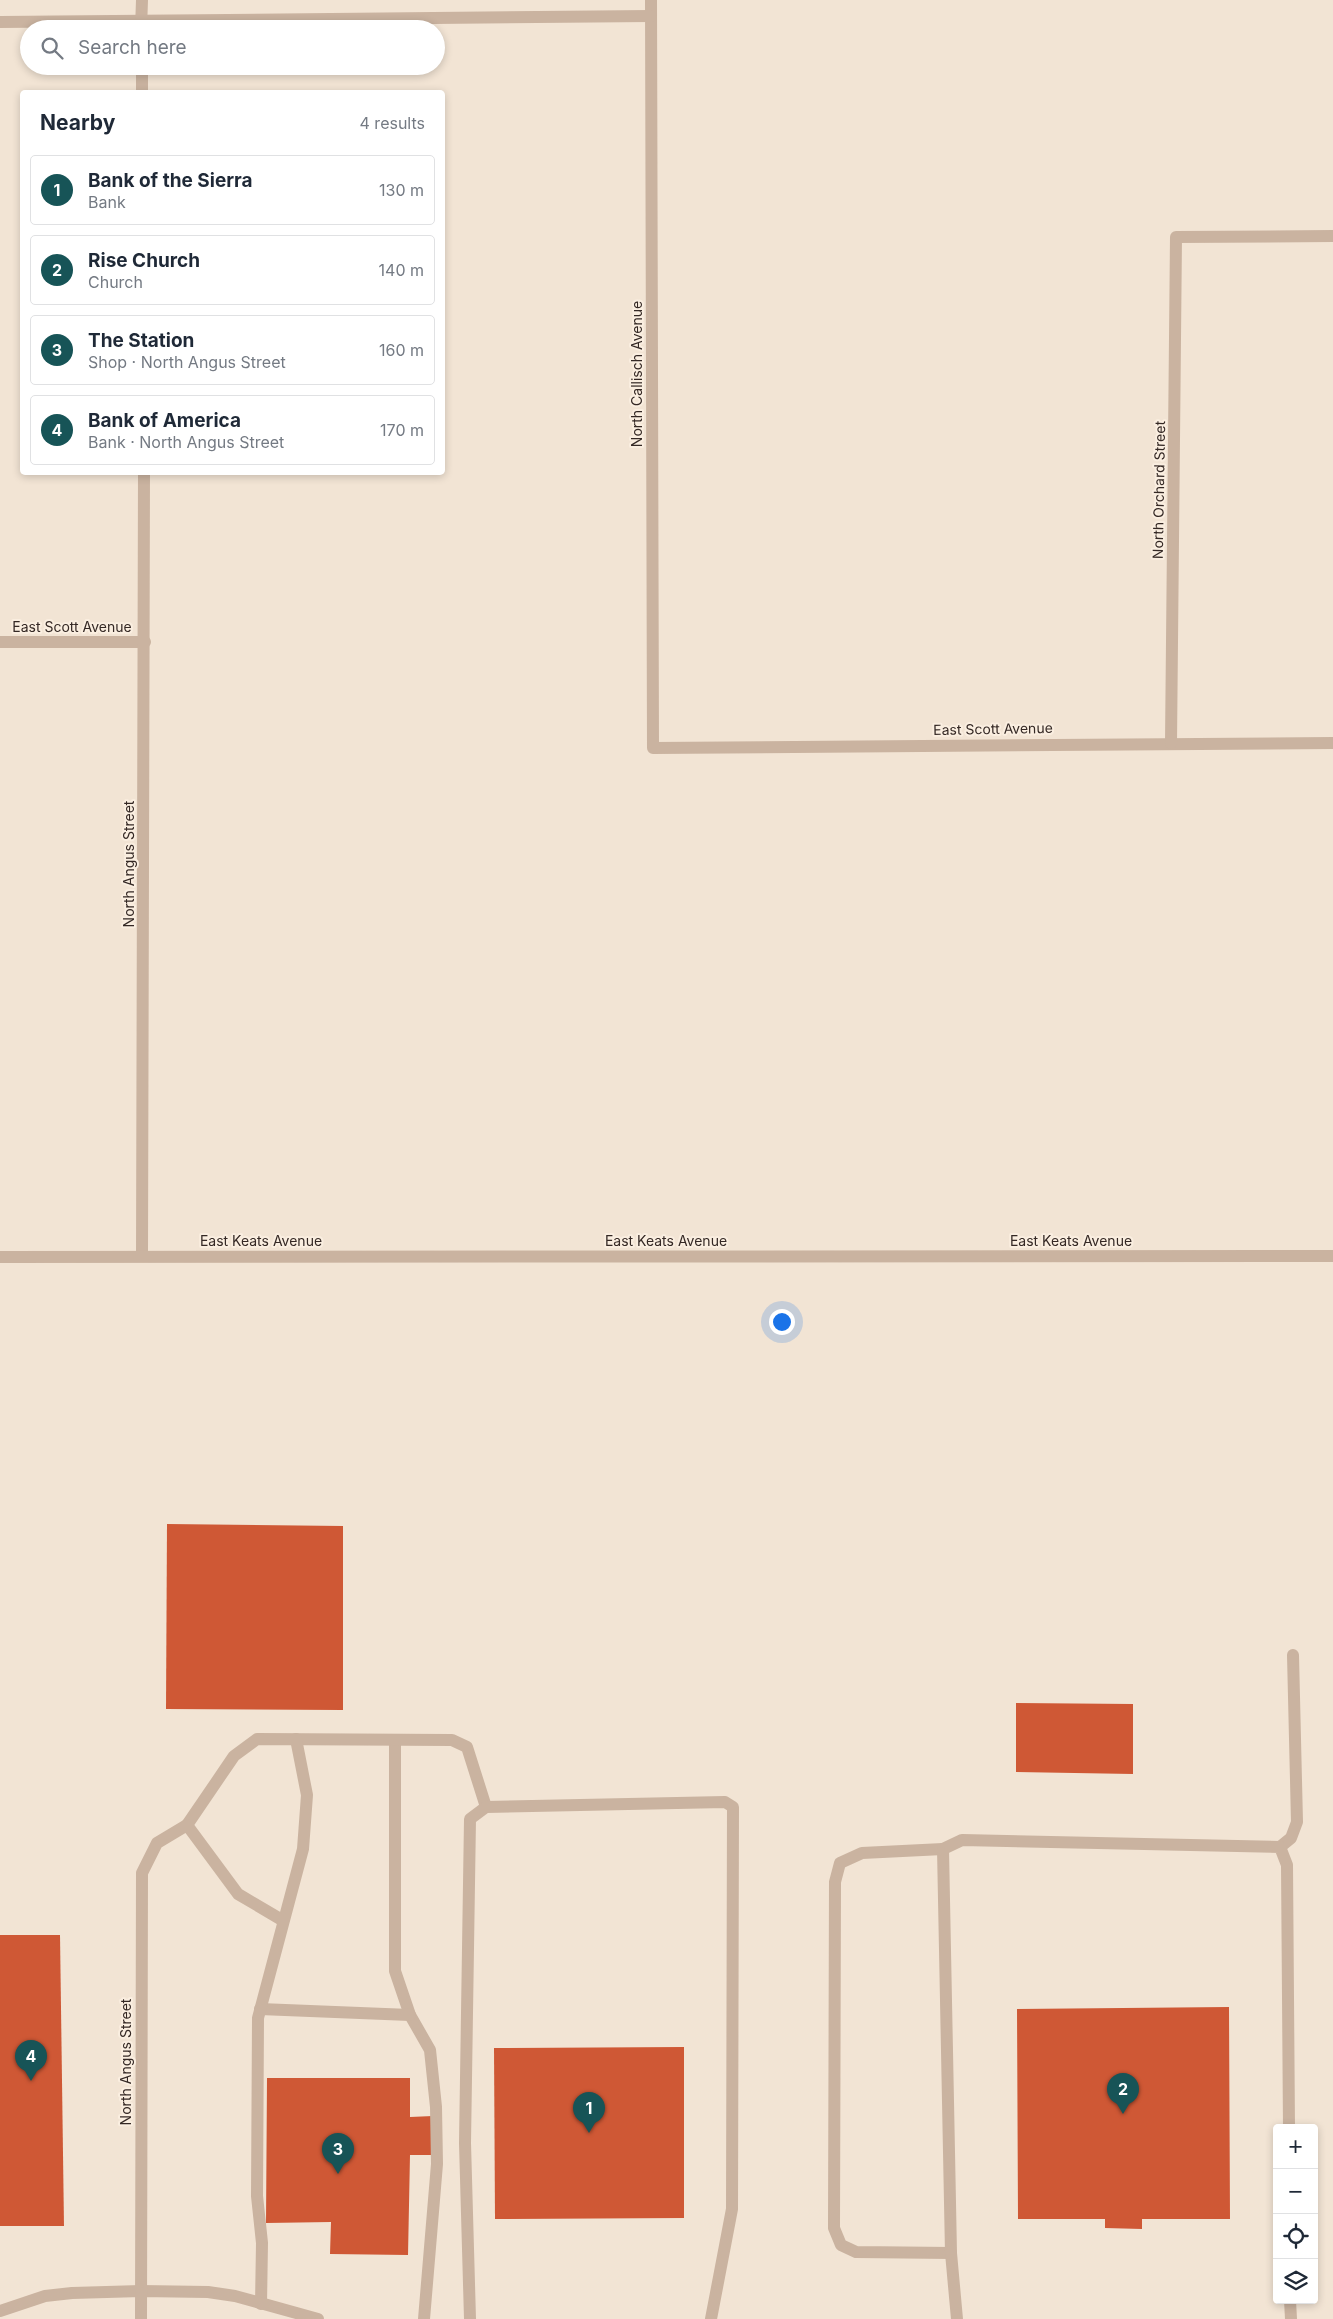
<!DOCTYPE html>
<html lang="en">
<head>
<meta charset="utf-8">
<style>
  body { margin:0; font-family:Inter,sans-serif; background:#f2f2f3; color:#1f2937 }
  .controls { position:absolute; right:15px; bottom:15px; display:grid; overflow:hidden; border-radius:5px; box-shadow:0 2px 8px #0003 }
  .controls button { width:45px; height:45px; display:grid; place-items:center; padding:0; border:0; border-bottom:1px solid #e0e1e3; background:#fff; color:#1f2937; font:25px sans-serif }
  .you { position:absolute; left:781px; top:1321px; width:18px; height:18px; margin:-12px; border:4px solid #fff; border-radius:50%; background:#1a73e8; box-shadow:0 0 0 8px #1a73e833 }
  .badge { display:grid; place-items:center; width:32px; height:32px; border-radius:50%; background:#175457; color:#fff; font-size:16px; font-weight:700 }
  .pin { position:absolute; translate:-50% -41px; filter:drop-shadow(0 1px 2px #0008) }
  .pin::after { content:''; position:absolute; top:26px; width:18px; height:15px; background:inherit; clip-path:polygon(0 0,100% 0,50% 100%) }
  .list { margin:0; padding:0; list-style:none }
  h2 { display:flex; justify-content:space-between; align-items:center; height:65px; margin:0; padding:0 20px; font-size:21px }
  h2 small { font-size:16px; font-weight:400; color:#747a83 }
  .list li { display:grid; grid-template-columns:32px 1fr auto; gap:15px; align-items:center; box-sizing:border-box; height:70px; margin:0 10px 10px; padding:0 10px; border:1px solid #e0e1e3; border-radius:5px }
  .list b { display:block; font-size:19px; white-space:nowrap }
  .list p { margin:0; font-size:16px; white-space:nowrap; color:#747a83 }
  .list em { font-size:16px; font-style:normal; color:#747a83 }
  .icon { flex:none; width:28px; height:28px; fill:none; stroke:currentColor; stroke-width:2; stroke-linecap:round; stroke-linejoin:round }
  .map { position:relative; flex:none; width:1333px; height:2319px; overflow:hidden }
  .search { position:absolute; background:#fff; box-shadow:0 2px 8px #0003; left:20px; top:20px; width:425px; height:55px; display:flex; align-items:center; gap:12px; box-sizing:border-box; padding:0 18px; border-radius:28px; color:#747a83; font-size:19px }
  .panel { position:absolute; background:#fff; box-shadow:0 2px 8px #0003; left:20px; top:90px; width:425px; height:385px; border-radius:5px }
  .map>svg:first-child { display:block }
  .building { fill:#cf5835 }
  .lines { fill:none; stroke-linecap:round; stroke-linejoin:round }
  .service { stroke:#cab3a0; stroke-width:12 }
  .minor { stroke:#cab3a0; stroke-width:12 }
  .labels { text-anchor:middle; stroke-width:4; stroke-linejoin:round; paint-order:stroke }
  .street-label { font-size:14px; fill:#342824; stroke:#faeee0 }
</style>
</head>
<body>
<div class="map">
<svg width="1333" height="2319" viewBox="0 0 1333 2319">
  <rect width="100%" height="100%" fill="#f2e4d4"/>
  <g class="building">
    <polygon points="167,1524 343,1526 343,1710 166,1709"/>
    <polygon points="1016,1703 1133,1704 1133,1774 1016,1772"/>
    <polygon points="0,1935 60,1935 64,2226 0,2226"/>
    <polygon points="1229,2007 1230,2219 1142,2219 1142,2229 1105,2228 1105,2219 1018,2219 1017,2009"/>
    <polygon points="684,2047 684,2218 495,2219 494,2048"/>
    <polygon points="267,2078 410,2078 410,2117 433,2116 433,2155 410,2155 408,2255 330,2254 331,2222 266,2223"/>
  </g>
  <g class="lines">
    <g class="service">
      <polyline points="395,1740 395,1971 410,2015 430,2050 436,2107 437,2164 424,2319"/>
      <polyline points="1280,1847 1291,1838 1297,1822 1293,1655"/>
      <polyline points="943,1849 862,1853 840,1863 835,1882 834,2228 841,2245 856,2252 951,2253"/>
      <polyline points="282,1920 238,1894 187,1825 234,1756 257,1739 452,1740 467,1747 486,1807"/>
      <polyline points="260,2009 410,2015"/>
      <polyline points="1290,2300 1291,2319"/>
      <polyline points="261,2304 262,2243 257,2196 258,2018 303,1849 307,1795 296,1739"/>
      <polyline points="470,2319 465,2143 470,1819 486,1807 725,1802 733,1807 732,2209 711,2319"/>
      <polyline points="957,2319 951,2253 943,1849 962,1840 1280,1847 1287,1865 1289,2128"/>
    </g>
    <g class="minor">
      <polyline points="651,0 653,748 1333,743"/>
      <polyline points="0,22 651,16"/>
      <polyline points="141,29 142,0"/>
      <polyline points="142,66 142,92"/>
      <polyline points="0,642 145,642"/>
      <polyline points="1171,743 1176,237 1333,236"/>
      <polyline points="142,1256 144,472"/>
      <polyline points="0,1257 1333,1256"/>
      <polyline points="0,2311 45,2296 72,2293 141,2291 208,2292 235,2296 318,2319"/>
      <polyline points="141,2319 142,1873 157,1843 187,1825"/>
    </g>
  </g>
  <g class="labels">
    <g class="street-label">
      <text transform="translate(637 374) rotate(-90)" y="5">North Callisch Avenue</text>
      <text transform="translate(1159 490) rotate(-89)" y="5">North Orchard Street</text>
      <text x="72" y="632">East Scott Avenue</text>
      <text transform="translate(993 729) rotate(-1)" y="5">East Scott Avenue</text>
      <text transform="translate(129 864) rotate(-90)" y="5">North Angus Street</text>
      <text x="261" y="1246">East Keats Avenue</text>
      <text x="666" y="1246">East Keats Avenue</text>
      <text x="1071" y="1246">East Keats Avenue</text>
      <text transform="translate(126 2062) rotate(-90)" y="5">North Angus Street</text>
    </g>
  </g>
</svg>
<div class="controls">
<button>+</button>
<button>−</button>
<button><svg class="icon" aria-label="locate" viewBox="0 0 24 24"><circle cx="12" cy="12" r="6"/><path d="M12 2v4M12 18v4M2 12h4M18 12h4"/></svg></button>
<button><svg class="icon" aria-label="layers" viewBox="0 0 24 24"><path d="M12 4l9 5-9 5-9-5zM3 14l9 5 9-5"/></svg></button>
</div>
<div class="you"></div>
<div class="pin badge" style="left:589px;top:2133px">1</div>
<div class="pin badge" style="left:1123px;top:2114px">2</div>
<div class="pin badge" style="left:338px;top:2174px">3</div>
<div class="pin badge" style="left:31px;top:2081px">4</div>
<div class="search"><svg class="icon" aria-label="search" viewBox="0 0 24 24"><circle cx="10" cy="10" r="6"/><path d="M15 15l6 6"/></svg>Search here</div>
<section class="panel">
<h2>Nearby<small>4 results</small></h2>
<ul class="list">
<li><span class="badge">1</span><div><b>Bank of the Sierra</b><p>Bank</p></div><em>130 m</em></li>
<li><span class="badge">2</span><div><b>Rise Church</b><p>Church</p></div><em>140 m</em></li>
<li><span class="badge">3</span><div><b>The Station</b><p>Shop · North Angus Street</p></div><em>160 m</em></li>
<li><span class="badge">4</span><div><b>Bank of America</b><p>Bank · North Angus Street</p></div><em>170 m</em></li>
</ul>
</section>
</div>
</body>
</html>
